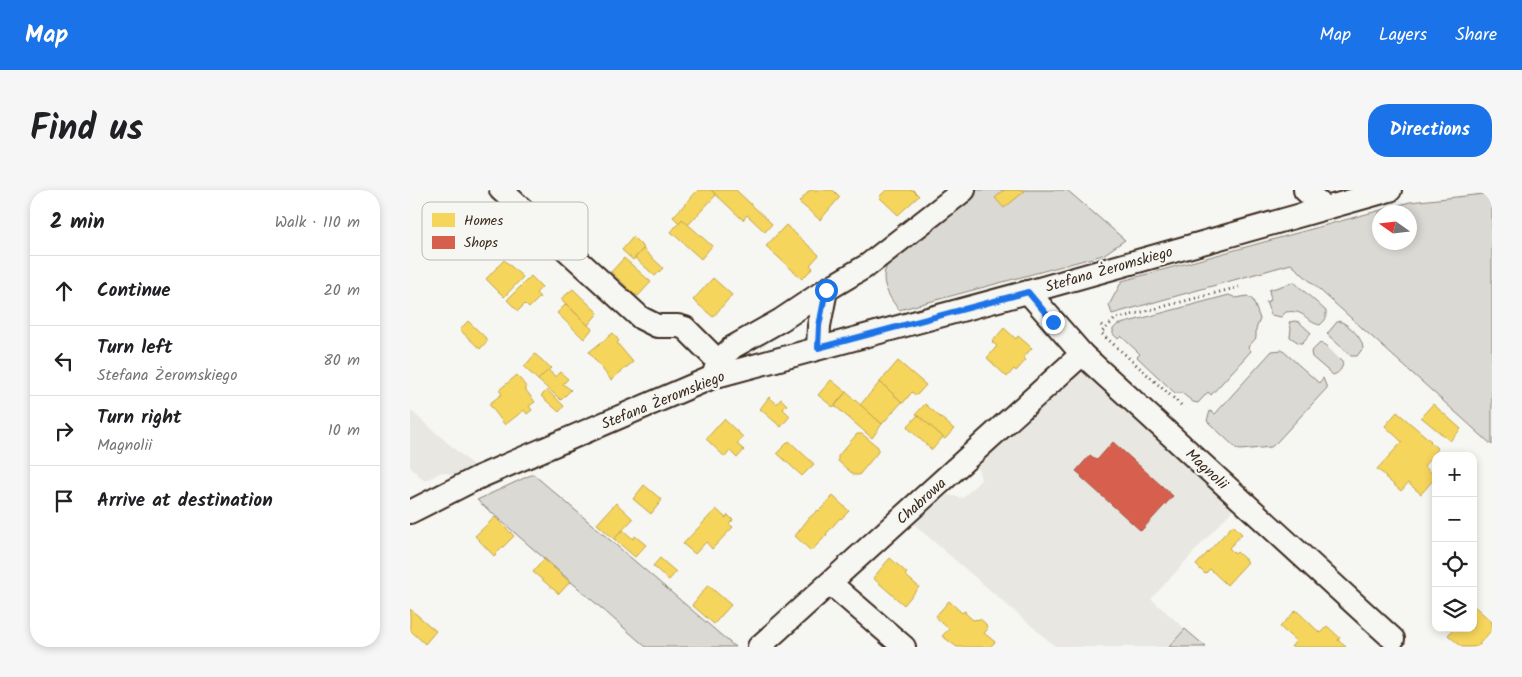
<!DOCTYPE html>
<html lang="en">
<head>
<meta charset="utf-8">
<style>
  body { margin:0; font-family:Kalam,sans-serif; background:#f6f6f6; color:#202124 }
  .controls { position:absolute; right:15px; bottom:15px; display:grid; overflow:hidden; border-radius:10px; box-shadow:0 2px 8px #0003 }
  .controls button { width:45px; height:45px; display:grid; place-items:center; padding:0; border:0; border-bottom:1px solid #e0e0e0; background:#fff; color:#202124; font:25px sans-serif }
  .compass { position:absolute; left:962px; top:15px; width:45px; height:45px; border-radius:50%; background:#fff; box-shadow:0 2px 8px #0003; rotate:284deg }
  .stop { position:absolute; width:15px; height:15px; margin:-11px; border:4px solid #1a73e8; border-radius:50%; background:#fff }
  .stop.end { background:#1a73e8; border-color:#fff; box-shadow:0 1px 5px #0008 }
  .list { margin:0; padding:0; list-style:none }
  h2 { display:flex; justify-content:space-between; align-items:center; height:65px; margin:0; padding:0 20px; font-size:21px }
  h2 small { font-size:16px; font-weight:400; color:#757577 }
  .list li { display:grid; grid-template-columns:32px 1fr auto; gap:15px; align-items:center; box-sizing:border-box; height:70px; padding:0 20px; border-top:1px solid #e0e0e0 }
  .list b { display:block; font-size:19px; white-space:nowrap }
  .list p { margin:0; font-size:16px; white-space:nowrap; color:#757577 }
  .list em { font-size:16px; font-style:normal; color:#757577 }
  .icon { flex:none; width:28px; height:28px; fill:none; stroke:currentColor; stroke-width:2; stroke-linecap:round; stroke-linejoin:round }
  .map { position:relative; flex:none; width:1082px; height:457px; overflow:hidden; border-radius:20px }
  header { display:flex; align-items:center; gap:30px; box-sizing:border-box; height:70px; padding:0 25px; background:#1a73e8; color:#fff }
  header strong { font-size:24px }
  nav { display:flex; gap:28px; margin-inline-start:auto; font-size:18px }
  .intro { display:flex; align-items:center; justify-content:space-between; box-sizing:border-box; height:120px; padding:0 30px }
  h1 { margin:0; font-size:35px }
  .button { padding:12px 22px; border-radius:20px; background:#1a73e8; color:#fff; font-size:18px; font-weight:700 }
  main { display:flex; gap:30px; padding:0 30px }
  aside { flex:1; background:#fff; border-radius:20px; box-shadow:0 2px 8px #0003 }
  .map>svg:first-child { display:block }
  .built { fill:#e8e7e2 }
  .green { fill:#dad9d3; stroke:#8a8278; fill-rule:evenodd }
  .homes { fill:#f6d55c; stroke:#bea249 }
  .shops { fill:#d6604d; stroke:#a8503f }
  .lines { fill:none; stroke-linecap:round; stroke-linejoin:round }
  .minor-casing { stroke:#3b2a1e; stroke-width:26 }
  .path { stroke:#3b2a1e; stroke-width:3; stroke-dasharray:1 4; stroke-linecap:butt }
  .minor { stroke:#f6f6f2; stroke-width:22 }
  .route { stroke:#1a73e8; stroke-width:6 }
  .labels { text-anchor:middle; stroke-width:5; stroke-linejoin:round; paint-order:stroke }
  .street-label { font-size:15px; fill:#3b2a1e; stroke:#f6f6f2 }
  .key { fill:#f6f6f2; stroke:#beb9b2; stroke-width:1 }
  .key-label { font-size:14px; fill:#3b2a1e }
</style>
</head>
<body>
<header>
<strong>Map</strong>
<nav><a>Map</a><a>Layers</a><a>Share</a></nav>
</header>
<div class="intro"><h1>Find us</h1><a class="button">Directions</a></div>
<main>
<aside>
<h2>2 min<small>Walk · 110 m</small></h2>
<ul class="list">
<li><svg class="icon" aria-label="ahead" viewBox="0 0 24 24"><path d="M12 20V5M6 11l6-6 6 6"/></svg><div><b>Continue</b></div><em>20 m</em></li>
<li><svg class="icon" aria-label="left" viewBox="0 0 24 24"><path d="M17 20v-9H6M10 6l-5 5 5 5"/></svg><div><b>Turn left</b><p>Stefana Żeromskiego</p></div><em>80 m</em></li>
<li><svg class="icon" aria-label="right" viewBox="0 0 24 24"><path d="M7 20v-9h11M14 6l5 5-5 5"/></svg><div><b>Turn right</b><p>Magnolii</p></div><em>10 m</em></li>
<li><svg class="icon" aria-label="arrive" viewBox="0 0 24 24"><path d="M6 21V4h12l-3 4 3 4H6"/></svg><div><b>Arrive at destination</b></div></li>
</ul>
</aside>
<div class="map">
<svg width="1082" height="457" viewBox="0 0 1082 457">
  <rect width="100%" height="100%" fill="#f6f6f2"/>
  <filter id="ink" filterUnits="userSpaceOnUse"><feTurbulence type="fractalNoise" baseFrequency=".02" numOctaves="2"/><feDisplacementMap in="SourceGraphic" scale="10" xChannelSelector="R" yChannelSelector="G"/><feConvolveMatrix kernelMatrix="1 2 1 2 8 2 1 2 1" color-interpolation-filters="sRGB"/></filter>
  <g filter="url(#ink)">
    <g class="built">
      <polygon points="679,182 826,316 741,409 775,439 759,457 646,457 501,332 538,305 553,308 571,290 568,277 578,267 667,184"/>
      <polygon points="0,220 63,275 45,285 31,282 15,291 0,277"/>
    </g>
    <g class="green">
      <path d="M567,0H657L715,50L693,65L489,120C479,107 468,90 478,74Z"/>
      <path d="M1082,1V255L881,74L702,124L699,115L712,91L1000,12L1074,4ZM969,22H999V52H969Z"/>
      <path d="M884,92L916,121V129L910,135C895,132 896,119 876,122L871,127L861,125L856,112L861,110L859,100Z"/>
      <polygon points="819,105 826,108 837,106 843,110 850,129 846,139 846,148 838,157 841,161 801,205 798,202 788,213 783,212 772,203 765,203 727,167 730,164 711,146 708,149 703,144 703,139 707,135"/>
      <polygon points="885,131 889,132 901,143 892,153 889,153 880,147 881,138 879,132"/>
      <path d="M930,131C940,136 952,147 953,158L947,166H941L917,144L927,132Z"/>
      <path d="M910,153L915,155L933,173C932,179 929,183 923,185L902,167L901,162Z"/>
      <polygon points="872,160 909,193 913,188 917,198 865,254 861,257 830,260 827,259 797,231 800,221 805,224 862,161"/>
      <polygon points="123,284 325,457 236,457 67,310"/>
      <polygon points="775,439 796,457 759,457"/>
    </g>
    <g class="homes">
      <polygon points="288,0 301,0 306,5 278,35 272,29 269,33 263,27"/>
      <polygon points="301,0 326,0 362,34 355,42 337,25 333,30"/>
      <polygon points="400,0 423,0 430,7 410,30 389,12"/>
      <polygon points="476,0 503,0 509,6 488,25 469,7"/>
      <polygon points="594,0 615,0 615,1 594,18 585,8"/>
      <polygon points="272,29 302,56 291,69 261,42"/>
      <polygon points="376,35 409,65 400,75 403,78 392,89 356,56"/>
      <polygon points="223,47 234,58 223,70 212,60"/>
      <polygon points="233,59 253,78 245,86 225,68"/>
      <polygon points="214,68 241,92 228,106 225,104 222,107 214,100 217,97 201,82"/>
      <polygon points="94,70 113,87 94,107 76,89"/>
      <polygon points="121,86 132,97 126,103 130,107 119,118 115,114 108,121 97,110"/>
      <polygon points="303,88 322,105 303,127 283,110"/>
      <polygon points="163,99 188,123 178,135 151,109"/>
      <polygon points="156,114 182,139 174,149 147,123"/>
      <polygon points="58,131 78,150 70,159 50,140"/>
      <polygon points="594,138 606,149 608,146 622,158 613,168 616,170 606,181 604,179 597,187 577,168 587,156 582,152"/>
      <polygon points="203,143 209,151 207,153 223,172 201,190 179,162"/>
      <polygon points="125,164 141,178 128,190 114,177"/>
      <polygon points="488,171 516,195 506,206 502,202 493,213 470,192"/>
      <polygon points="138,180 146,187 150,182 158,189 153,194 161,200 151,210 128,190"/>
      <polygon points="107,185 117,198 115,199 125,212 119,216 122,220 117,224 114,220 95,235 79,214 92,204 89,200"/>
      <polygon points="421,190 436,202 423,217 408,205"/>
      <polygon points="470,192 492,212 472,234 450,215"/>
      <polygon points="137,200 154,216 149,222 131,206"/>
      <polygon points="436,202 472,234 462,248 425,216"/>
      <polygon points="359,207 367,214 371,209 377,215 373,219 380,226 371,237 350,219"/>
      <polygon points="515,214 544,239 535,249 506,224"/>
      <polygon points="1023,214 1051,239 1040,251 1011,227"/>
      <polygon points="987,222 1021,251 1020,252 1028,259 1014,276 1026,287 1011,304 998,293 991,301 975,287 976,286 967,279 992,252 975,236"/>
      <polygon points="508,225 533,247 522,260 497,237"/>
      <polygon points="314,229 333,247 327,254 334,260 327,268 320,261 315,267 296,249"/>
      <polygon points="447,244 452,244 468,257 468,262 449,285 444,285 428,271 428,266"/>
      <polygon points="379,251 404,274 392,286 367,263"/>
      <polygon points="234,295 252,310 241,324 223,309"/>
      <polygon points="423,306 439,321 431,329 430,328 416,344 417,345 401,361 385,346 399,328 408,320 409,321"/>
      <polygon points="206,313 223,329 204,349 187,334"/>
      <polygon points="306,319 316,328 318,325 323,330 319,334 323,337 302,359 296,352 285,364 273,354"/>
      <polygon points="85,327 104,346 84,366 65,346"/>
      <polygon points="823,335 832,344 819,358 825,364 827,362 838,372 817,395 800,379 795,384 786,375"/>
      <polygon points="213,340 223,349 225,346 236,355 225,367 204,349"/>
      <polygon points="250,368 266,382 259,390 243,376"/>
      <polygon points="480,368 497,383 495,385 509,397 494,415 463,388"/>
      <polygon points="134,369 160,392 149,404 123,382"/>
      <polygon points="298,395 321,415 304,434 282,415"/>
      <polygon points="539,411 552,423 554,421 556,422 555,423 563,430 570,429 576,434 577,440 574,443 585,452 580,457 547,457 532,446 539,439 525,427"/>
      <polygon points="1063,415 1082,432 1082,440 1069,454 1072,456 1071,457 1052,457 1038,445 1044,438 1063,438"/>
      <polygon points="0,419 26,441 15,454 0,440"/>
      <polygon points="886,420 910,443 917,436 930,448 928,450 936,457 881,457 886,451 870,437"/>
    </g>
    <polygon class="shops" points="703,252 763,306 731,341 671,287 672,286 666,281 680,265 687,270"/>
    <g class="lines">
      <g class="minor-casing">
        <g id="minor">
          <polyline points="91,0 231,128 247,136 268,136 275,138 308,171"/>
          <polyline points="895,0 915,18"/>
          <polyline points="618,102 672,164 983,449"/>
          <polyline points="408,158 409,136 416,100"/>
          <polyline points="303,187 308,171 323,157 371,130 416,100 458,75 554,0"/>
          <polyline points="0,322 67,288 303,187 618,102 980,0"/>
          <polyline points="420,393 494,457"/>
          <polyline points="349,457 672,164"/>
        </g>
      </g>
      <g class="path">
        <polyline points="691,135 695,138"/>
        <polyline points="771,215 691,143 705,129 829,97"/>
      </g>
      <use href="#minor" class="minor"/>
    </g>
  </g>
  <g class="lines" filter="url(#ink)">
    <polyline class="route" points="416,100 409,136 408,158 618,102 643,132"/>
  </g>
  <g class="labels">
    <g class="street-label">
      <text transform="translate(699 79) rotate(-16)" y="5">Stefana Żeromskiego</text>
      <text transform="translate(253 210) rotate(-22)" y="5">Stefana Żeromskiego</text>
      <text transform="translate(797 279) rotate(43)" y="5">Magnolii</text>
      <text transform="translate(511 311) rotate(-42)" y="5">Chabrowa</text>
    </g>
  </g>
  <rect x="12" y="12" width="166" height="58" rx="8" class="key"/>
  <rect x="22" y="23" width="23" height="14" fill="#f6d55c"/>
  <rect x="22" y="46" width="23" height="13" fill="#d6604d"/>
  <g class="key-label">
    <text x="54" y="35">Homes</text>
    <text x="54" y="57">Shops</text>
  </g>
</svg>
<div class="controls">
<button>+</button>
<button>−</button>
<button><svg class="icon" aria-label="locate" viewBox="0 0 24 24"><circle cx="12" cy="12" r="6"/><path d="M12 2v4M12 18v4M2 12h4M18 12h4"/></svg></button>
<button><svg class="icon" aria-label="layers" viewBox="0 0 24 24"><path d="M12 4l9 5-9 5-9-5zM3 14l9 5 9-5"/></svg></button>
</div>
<svg class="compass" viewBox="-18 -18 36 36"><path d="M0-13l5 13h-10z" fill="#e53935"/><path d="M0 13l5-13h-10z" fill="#757577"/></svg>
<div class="stop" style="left:416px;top:100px"></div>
<div class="stop end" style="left:643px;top:132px"></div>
</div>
</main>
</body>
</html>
